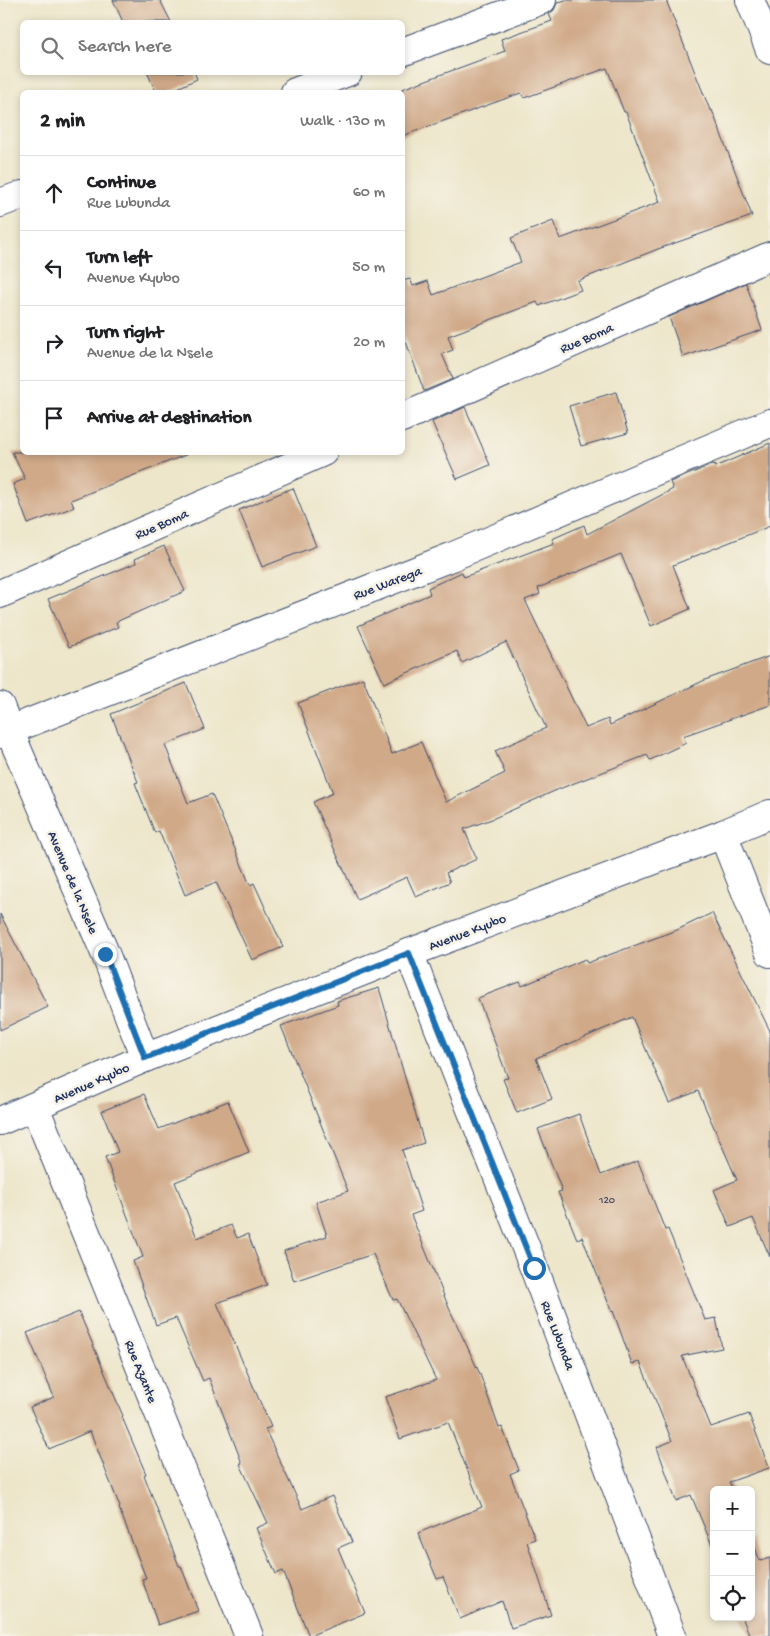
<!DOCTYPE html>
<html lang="en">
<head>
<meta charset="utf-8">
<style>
  body { margin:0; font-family:"Gochi Hand",sans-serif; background:#f6f6f6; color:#202124 }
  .controls { position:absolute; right:15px; bottom:15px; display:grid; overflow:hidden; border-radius:8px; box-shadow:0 2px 8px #0003 }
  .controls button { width:45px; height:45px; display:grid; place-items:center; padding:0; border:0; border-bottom:1px solid #e0e0e0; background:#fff; color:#202124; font:25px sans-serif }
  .stop { position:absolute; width:15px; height:15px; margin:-11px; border:4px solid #1f6fb2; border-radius:50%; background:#fff }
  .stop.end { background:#1f6fb2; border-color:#fff; box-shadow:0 1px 5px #0008 }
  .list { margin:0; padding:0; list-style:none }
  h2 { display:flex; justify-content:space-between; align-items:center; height:65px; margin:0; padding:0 20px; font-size:21px }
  h2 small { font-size:16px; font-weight:400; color:#757577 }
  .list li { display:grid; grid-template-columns:32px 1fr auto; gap:15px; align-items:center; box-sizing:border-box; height:75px; padding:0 20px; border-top:1px solid #e0e0e0 }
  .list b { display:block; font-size:19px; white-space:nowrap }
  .list p { margin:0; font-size:16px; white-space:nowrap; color:#757577 }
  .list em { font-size:16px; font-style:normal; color:#757577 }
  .icon { flex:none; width:28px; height:28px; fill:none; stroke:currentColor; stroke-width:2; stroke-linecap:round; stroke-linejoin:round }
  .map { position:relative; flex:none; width:770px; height:1636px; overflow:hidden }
  .search { position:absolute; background:#fff; box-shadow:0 2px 8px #0003; left:20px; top:20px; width:385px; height:55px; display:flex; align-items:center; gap:12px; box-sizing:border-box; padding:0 18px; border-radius:8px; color:#757577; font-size:19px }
  .panel { position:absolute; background:#fff; box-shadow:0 2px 8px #0003; left:20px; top:90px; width:385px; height:365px; border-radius:8px }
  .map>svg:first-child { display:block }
  .building { fill:#d0a988 }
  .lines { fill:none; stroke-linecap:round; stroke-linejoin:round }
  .street-casing { stroke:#3a4a6e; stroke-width:30 }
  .street { stroke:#fff; stroke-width:28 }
  .route { stroke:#1f6fb2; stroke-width:6 }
  .labels { text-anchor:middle; stroke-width:5; stroke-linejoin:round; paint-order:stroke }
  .number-label { font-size:11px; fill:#484e68 }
  .street-label { font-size:14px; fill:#1b2f5e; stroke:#f7f3e8 }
</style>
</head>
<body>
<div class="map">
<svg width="770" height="1636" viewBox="0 0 770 1636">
  <rect width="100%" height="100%" fill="#f7f3e8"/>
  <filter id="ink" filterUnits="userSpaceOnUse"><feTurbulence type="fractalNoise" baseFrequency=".02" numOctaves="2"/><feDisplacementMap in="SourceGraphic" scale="10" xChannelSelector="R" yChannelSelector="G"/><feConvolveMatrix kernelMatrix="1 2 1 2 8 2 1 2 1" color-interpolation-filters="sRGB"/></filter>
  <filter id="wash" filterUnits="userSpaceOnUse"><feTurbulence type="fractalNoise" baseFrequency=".0096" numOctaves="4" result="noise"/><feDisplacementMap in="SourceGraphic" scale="20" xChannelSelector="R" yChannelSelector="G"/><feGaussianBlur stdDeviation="1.12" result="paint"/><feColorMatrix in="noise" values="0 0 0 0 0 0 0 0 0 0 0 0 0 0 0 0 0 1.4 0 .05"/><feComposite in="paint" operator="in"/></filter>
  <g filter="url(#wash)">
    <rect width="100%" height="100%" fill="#ede6ca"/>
    <g id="blocks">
      <g class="building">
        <polygon points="113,0 160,0 171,22 123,22"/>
        <polygon points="565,0 666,0 710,110 712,110 752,216 658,249 577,281 581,290 539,306 537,302 448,336 453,350 442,354 453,379 424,391 402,331 402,281 410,279 413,286 428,281 433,295 521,262 511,238 553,221 560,239 660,202 626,112 624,112 607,68 524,98 521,93 402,136 402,89 505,51 501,39 552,21 549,14 554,10 557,3"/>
        <polygon points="147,72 194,72 197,79 169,92 156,92"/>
        <polygon points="746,283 762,330 683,357 669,317"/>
        <polygon points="616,392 628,433 581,446 569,406"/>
        <polygon points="465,407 490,465 457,479 432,422"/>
        <polygon points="770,443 770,526 673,565 690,609 651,626 621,554 538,588 540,594 525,600 586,728 608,719 610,725 705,680 770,656 770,705 683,736 686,743 650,760 647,755 559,789 492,819 464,829 477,859 446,873 450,882 416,897 407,877 357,899 313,802 333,793 298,703 363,678 392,754 421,742 446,802 505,773 495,751 546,728 506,642 462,663 457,651 384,683 358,626 430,594 428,588 462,572 464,577 554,543 552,539 584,525 587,534 673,489 670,482 714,464 715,467"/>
        <polygon points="12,452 188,452 188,454 71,500 74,507 28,524 13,484 25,479"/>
        <polygon points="293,488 316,546 262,567 239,510"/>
        <polygon points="164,546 185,591 116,622 118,627 69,647 48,599 136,563 135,559"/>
        <polygon points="186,683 205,729 165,745 188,803 212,794 250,885 254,883 283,947 252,960 216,882 185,895 159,831 155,833 135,783 138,782 111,714"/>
        <polygon points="712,913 770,1031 770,1257 753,1218 730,1227 714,1190 737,1180 698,1091 669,1103 632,1017 536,1058 552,1099 517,1113 503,1079 508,1078 478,998 520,982 522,986 585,959 587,963 677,930"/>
        <polygon points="0,914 48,1007 0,1030"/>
        <polygon points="379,988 424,1143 402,1150 422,1211 411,1215 449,1308 480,1374 499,1428 502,1427 519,1470 510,1474 535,1539 527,1542 551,1615 511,1628 502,1601 460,1619 443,1577 437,1579 418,1533 482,1507 448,1422 400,1439 385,1397 436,1380 397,1299 393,1300 373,1254 294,1281 284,1251 327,1236 316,1202 348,1191 281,1026 338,1005 337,1001"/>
        <polygon points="144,1094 159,1129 228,1101 249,1152 175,1182 197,1238 231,1225 237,1238 248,1234 267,1285 217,1303 271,1427 265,1429 302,1509 332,1496 352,1542 338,1548 365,1613 309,1636 283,1571 276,1574 256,1528 268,1523 240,1464 242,1463 209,1378 203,1381 176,1318 156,1325 133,1261 143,1257 105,1157 118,1152 102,1111"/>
        <polygon points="579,1114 601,1175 638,1161 665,1230 668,1229 705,1320 716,1318 722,1348 682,1356 711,1427 749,1414 769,1468 729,1482 733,1490 714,1490 714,1550 691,1495 676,1501 657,1447 672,1441 640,1362 632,1364 613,1311 612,1312 582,1237 577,1239 558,1192 562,1191 538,1129"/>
        <polygon points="79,1312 123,1416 122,1417 146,1474 144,1475 179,1566 181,1566 198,1611 158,1625 142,1579 146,1578 119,1508 120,1507 90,1431 49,1449 30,1407 54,1397 27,1333"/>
        <polygon points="751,1537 760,1561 770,1558 770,1636 750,1636 742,1617 751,1617"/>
      </g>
    </g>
  </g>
  <g filter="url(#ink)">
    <use href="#blocks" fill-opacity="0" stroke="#3a4a6e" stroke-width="1"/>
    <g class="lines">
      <g class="street-casing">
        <g id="street">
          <polyline points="750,0 770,50"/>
          <polyline points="402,52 542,0"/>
          <polyline points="295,92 348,72"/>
          <polyline points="0,203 22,195"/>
          <polyline points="402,418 770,256"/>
          <polyline points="0,594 323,452"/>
          <polyline points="0,706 9,730 105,953 145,1058"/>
          <polyline points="0,734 451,557 770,423"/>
          <polyline points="723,834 770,953"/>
          <polyline points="409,953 534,1268 672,1636"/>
          <polyline points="35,1107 249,1636"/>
          <polyline points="0,1121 145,1058 409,953 723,834 770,814"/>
        </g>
      </g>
      <use href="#street" class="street"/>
    </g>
  </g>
  <g class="lines" filter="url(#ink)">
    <polyline class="route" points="105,954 145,1058 409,953 534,1268"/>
  </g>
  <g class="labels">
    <g class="number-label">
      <text x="607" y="1203">120</text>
    </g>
    <g class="street-label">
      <text transform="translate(586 337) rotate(-24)" y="5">Rue Boma</text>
      <text transform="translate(161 523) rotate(-24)" y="5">Rue Boma</text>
      <text transform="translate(387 582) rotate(-21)" y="5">Rue Warega</text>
      <text transform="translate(74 882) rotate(67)" y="5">Avenue de la Nsele</text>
      <text transform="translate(467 931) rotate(-21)" y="5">Avenue Kyubo</text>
      <text transform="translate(91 1082) rotate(-24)" y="5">Avenue Kyubo</text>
      <text transform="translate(559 1335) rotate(69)" y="5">Rue Lubunda</text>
      <text transform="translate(142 1371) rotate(68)" y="5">Rue Azante</text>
    </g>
  </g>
</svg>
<div class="controls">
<button>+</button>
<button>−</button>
<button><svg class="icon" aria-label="locate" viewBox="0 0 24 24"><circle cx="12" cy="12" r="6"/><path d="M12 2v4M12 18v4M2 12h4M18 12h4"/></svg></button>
</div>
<div class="stop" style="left:534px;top:1268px"></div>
<div class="stop end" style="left:105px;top:954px"></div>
<div class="search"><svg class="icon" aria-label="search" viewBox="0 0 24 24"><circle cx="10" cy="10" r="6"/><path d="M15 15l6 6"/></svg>Search here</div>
<section class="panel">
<h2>2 min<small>Walk · 130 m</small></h2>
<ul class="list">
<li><svg class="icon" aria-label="ahead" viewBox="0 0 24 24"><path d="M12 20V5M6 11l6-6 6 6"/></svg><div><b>Continue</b><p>Rue Lubunda</p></div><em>60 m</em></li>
<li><svg class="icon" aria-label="left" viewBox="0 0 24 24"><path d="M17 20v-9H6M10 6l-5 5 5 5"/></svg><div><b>Turn left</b><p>Avenue Kyubo</p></div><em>50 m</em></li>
<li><svg class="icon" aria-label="right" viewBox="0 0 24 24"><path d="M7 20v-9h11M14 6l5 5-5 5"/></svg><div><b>Turn right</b><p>Avenue de la Nsele</p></div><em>20 m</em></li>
<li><svg class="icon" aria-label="arrive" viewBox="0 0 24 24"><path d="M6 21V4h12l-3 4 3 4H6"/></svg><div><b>Arrive at destination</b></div></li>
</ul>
</section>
</div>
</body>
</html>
